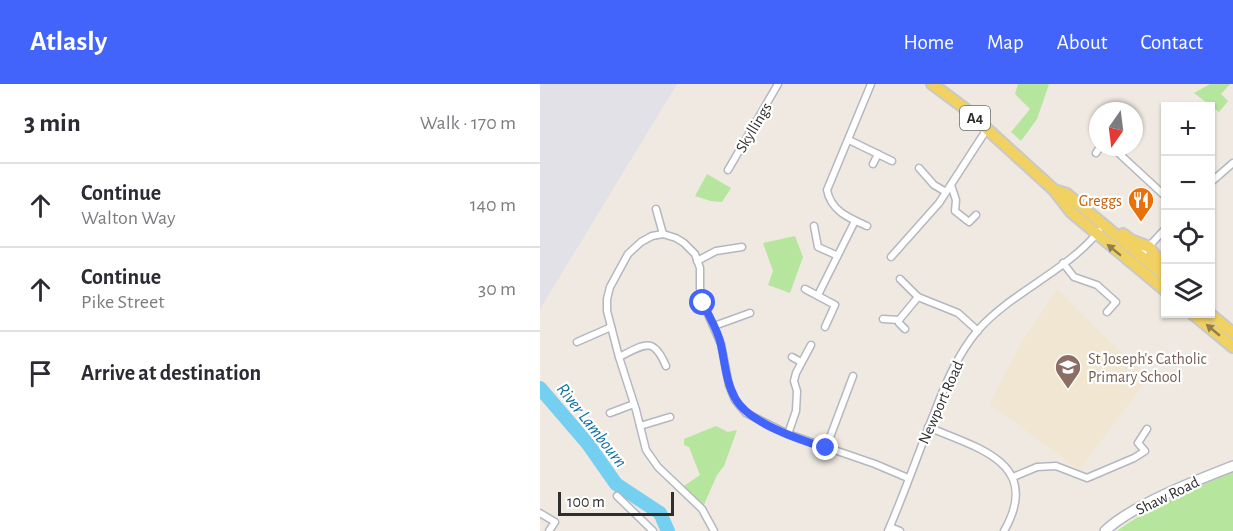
<!DOCTYPE html>
<html lang="en">
<head>
<meta charset="utf-8">
<style>
  body { margin:0; font-family:"Alegreya Sans",sans-serif; background:#f2f2f3; color:#2b2b33 }
  .controls { position:absolute; right:18px; top:18px; display:grid; overflow:hidden; border-radius:0px; box-shadow:0 2px 4px #0004 }
  .controls button { width:54px; height:54px; display:grid; place-items:center; padding:0; border:0; border-bottom:2px solid #e1e1e2; background:#fff; color:#2b2b33; font:30px sans-serif }
  .compass { position:absolute; left:549px; top:18px; width:54px; height:54px; border-radius:50%; background:#fff; box-shadow:0 2px 4px #0004; rotate:194deg }
  .scale { position:absolute; left:18px; bottom:15px; width:116px; box-sizing:border-box; padding-left:6px; border:3px solid #2e2e2e; border-top:0; font-size:16px; line-height:21px; white-space:nowrap; color:#2e2e2e; -webkit-text-stroke:4px #fff; paint-order:stroke }
  .stop { position:absolute; width:18px; height:18px; margin:-14px; border:4px solid #4264fb; border-radius:50%; background:#fff }
  .stop.end { background:#4264fb; border-color:#fff; box-shadow:0 2px 6px #0008 }
  .list { margin:0; padding:0; list-style:none }
  h2 { display:flex; justify-content:space-between; align-items:center; height:78px; margin:0; padding:0 24px; font-size:26px }
  h2 small { font-size:20px; font-weight:400; color:#7c7c81 }
  .list li { display:grid; grid-template-columns:39px 1fr auto; gap:18px; align-items:center; box-sizing:border-box; height:84px; padding:0 24px; border-top:2px solid #e1e1e2 }
  .list b { display:block; font-size:22px; white-space:nowrap }
  .list p { margin:0; font-size:20px; white-space:nowrap; color:#7c7c81 }
  .list em { font-size:20px; font-style:normal; color:#7c7c81 }
  .icon { flex:none; width:33px; height:33px; fill:none; stroke:currentColor; stroke-width:2; stroke-linecap:round; stroke-linejoin:round }
  .map { position:relative; flex:none; width:693px; height:447px; overflow:hidden }
  header { display:flex; align-items:center; gap:36px; box-sizing:border-box; height:84px; padding:0 30px; background:#4264fb; color:#fff }
  header strong { font-size:28px }
  nav { display:flex; gap:33px; margin-inline-start:auto; font-size:21px }
  main { display:flex }
  aside { flex:1; background:#fff }
  .map>svg:first-child { display:block }
  .industrial { fill:#e3e1e8 }
  .education { fill:#f0e6d1 }
  .green { fill:#b6e59e }
  .lines { fill:none; stroke-linecap:round; stroke-linejoin:round }
  .river { stroke:#75cff0; stroke-width:14 }
  .street-casing { stroke:#b4b7c1; stroke-width:9 }
  .secondary-casing { stroke:#b4b7c1; stroke-width:12 }
  .primary-casing { stroke:#c9c9c9; stroke-width:14 }
  .street { stroke:#fff; stroke-width:6 }
  .secondary { stroke:#fff; stroke-width:9 }
  .primary { stroke:#f2d163; stroke-width:10 }
  .oneway { fill:#908048 }
  .route { stroke:#4264fb; stroke-width:8 }
  .labels { text-anchor:middle; stroke-width:4.5; stroke-linejoin:round; paint-order:stroke }
  .shield { fill:#fff; stroke:#6d6d6d; stroke-width:1.5 }
  .shield-label { font-size:15px; font-weight:bold; fill:#2e2e2e }
  .street-label { font-size:16px; fill:#2e2e2e; stroke:#fff }
  .food-label { font-size:16px; fill:#c56008; stroke:#fff; text-anchor:end }
  .education-label { font-size:16px; fill:#785e54; stroke:#fff; text-anchor:start }
  .water-label { font-size:18px; font-style:italic; fill:#0d6fa3; stroke:#fff }
</style>
</head>
<body>
<header>
<strong>Atlasly</strong>
<nav><a>Home</a><a>Map</a><a>About</a><a>Contact</a></nav>
</header>
<main>
<aside>
<h2>3 min<small>Walk · 170 m</small></h2>
<ul class="list">
<li><svg class="icon" aria-label="ahead" viewBox="0 0 24 24"><path d="M12 20V5M6 11l6-6 6 6"/></svg><div><b>Continue</b><p>Walton Way</p></div><em>140 m</em></li>
<li><svg class="icon" aria-label="ahead" viewBox="0 0 24 24"><path d="M12 20V5M6 11l6-6 6 6"/></svg><div><b>Continue</b><p>Pike Street</p></div><em>30 m</em></li>
<li><svg class="icon" aria-label="arrive" viewBox="0 0 24 24"><path d="M6 21V4h12l-3 4 3 4H6"/></svg><div><b>Arrive at destination</b></div></li>
</ul>
</aside>
<div class="map">
<svg width="693" height="447" viewBox="0 0 693 447">
  <rect width="100%" height="100%" fill="#efe9e1"/>
  <polygon class="industrial" points="0,0 137,0 0,225"/>
  <polygon class="education" points="517,205 589,276 610,292 539,386 450,320 480,261"/>
  <g class="green">
    <polygon points="478,0 509,0 497,35 481,57 471,48 490,25 475,10"/>
    <polygon points="670,0 690,0 681,10 688,17 679,28 654,9"/>
    <polygon points="167,90 191,104 182,118 171,117 155,112"/>
    <polygon points="255,152 263,173 250,209 228,201 233,187 223,159"/>
    <polygon points="176,342 188,348 197,346 184,382 177,391 162,425 153,411 141,404 160,391 149,363 144,361 144,355"/>
    <path d="M693,388V447H577C611,422 654,404 693,388Z"/>
  </g>
  <g class="lines">
    <polyline class="river" points="0,304 48,360 76,400 120,429 128,447"/>
    <g class="street-casing">
      <g id="street">
        <polyline points="309,56 352,77"/>
        <polyline points="572,63 626,113"/>
        <polyline points="556,69 560,63"/>
        <polyline points="333,80 338,70"/>
        <polyline points="379,84 394,101 406,108"/>
        <polyline points="188,86 238,0"/>
        <polyline points="670,99 693,79"/>
        <polyline points="411,101 416,116 415,127 429,138 436,131"/>
        <polyline points="116,125 123,150"/>
        <polyline points="274,142 278,163 296,171"/>
        <path d="M327,142C309,134 291,127 287,106L331,0"/>
        <polyline points="351,173 399,119 447,45"/>
        <polyline points="599,173 626,144"/>
        <polyline points="157,177 176,167 202,163"/>
        <polyline points="523,179 534,193 557,201 576,218 567,228"/>
        <polyline points="360,195 378,213 418,229 438,247"/>
        <polyline points="265,205 295,221 285,243"/>
        <polyline points="278,211 315,137"/>
        <polyline points="343,235 359,236 378,213"/>
        <polyline points="359,236 359,239 365,245"/>
        <polyline points="174,242 210,229"/>
        <polyline points="37,258 71,243"/>
        <path d="M79,273C104,261 113,251 126,282"/>
        <polyline points="252,273 261,278"/>
        <polyline points="70,329 94,320"/>
        <polyline points="100,342 130,333"/>
        <path d="M388,343C438,364 503,379 464,447"/>
        <polyline points="248,350 256,327 257,307 254,297 256,289 271,261"/>
        <polyline points="286,364 313,292"/>
        <polyline points="473,393 497,383 516,382 547,394 594,374 605,367 598,359 607,345"/>
        <polyline points="77,412 113,447"/>
        <polyline points="0,429 15,438 9,447"/>
        <polyline points="350,443 360,447"/>
        <polyline points="174,447 162,425 118,383 106,366 96,326 79,273 67,227 67,215 70,203 88,170 101,158 112,152 123,150 136,154 144,159 155,170 160,184 160,204 163,219 181,260 189,301 195,316 206,329 248,350 335,380 368,394"/>
        <path d="M348,447C365,408 379,367 395,327C406,298 418,270 438,246C473,207 527,187 559,147"/>
      </g>
    </g>
    <g class="secondary-casing">
      <path id="secondary" d="M565,447C592,421 657,396 693,382"/>
    </g>
    <g class="primary-casing">
      <g id="primary">
        <polyline points="392,0 423,23 514,106 531,128 626,207"/>
        <polyline points="514,106 527,110 626,193"/>
        <polyline points="583,150 591,156 609,163 625,185"/>
        <polyline points="653,230 693,263"/>
        <polyline points="670,230 693,249"/>
      </g>
    </g>
    <use href="#street" class="street"/>
    <use href="#secondary" class="secondary"/>
    <use href="#primary" class="primary"/>
  </g>
  <defs><path id="oneway-solid" d="M-6-.8H1V-3.2L6.5 0L1 3.2V.8H-6Z" transform="scale(1.5)"/></defs>
  <g class="oneway">
    <use href="#oneway-solid" transform="translate(574 166) rotate(-141)"/>
    <use href="#oneway-solid" transform="translate(673 246) rotate(-140)"/>
  </g>
  <g class="lines">
    <path class="route" d="M163,219C169,233 178,246 181,261C185,279 186,298 195,314C208,339 260,356 286,364"/>
  </g>
  <defs>
    <g id="restaurant-pin" transform="scale(1.35)"><path d="M0 17L-7.5 6A9.5 9.5 0 1 1 7.5 6Z" fill="#e8710a" stroke="#fff"/><path d="M-5-6h1v4h1v-4h1v4h1v-4h1v5L-1.5 .5V6h-2V.5L-5-1ZM5-6V6H3V1.5H1.5Q1.5-4 5-6Z" fill="#fff"/></g>
    <g id="school-pin" transform="scale(1.35)"><path d="M0 17L-7.5 6A9.5 9.5 0 1 1 7.5 6Z" fill="#8d6e63" stroke="#fff"/><path d="M0-5L7-2L0 1L-7-2ZM-4 1L0 2.5L4 1V4Q0 6-4 4Z" fill="#fff"/></g>
  </defs>
  <g fill-rule="evenodd">
    <use href="#restaurant-pin" x="601" y="116"/>
    <use href="#school-pin" x="528" y="283"/>
  </g>
  <g class="labels">
    <rect class="shield" x="420" y="22" width="30" height="24" rx="4.5"/>
    <g class="shield-label">
      <text x="435" y="39">A4</text>
    </g>
    <g class="street-label">
      <text transform="translate(213 43) rotate(-59)" y="6">Skyllings</text>
      <text transform="translate(400 318) rotate(-66)" y="6">Newport Road</text>
      <text transform="translate(627 411) rotate(-26)" y="6">Shaw Road</text>
    </g>
    <g class="food-label">
      <text x="582" y="122">Greggs</text>
    </g>
    <g class="education-label">
      <text x="548" y="280">St Joseph's Catholic<tspan x="548" dy="18">Primary School</tspan></text>
    </g>
    <g class="water-label">
      <text transform="translate(52 341) rotate(52)" y="6">River Lambourn</text>
    </g>
  </g>
</svg>
<div class="controls">
<button>+</button>
<button>−</button>
<button><svg class="icon" aria-label="locate" viewBox="0 0 24 24"><circle cx="12" cy="12" r="6"/><path d="M12 2v4M12 18v4M2 12h4M18 12h4"/></svg></button>
<button><svg class="icon" aria-label="layers" viewBox="0 0 24 24"><path d="M12 4l9 5-9 5-9-5zM3 14l9 5 9-5"/></svg></button>
</div>
<svg class="compass" viewBox="-18 -18 36 36"><path d="M0-13l5 13h-10z" fill="#e53935"/><path d="M0 13l5-13h-10z" fill="#7c7c81"/></svg>
<div class="scale">100 m</div>
<div class="stop" style="left:163px;top:219px"></div>
<div class="stop end" style="left:286px;top:364px"></div>
</div>
</main>
</body>
</html>
